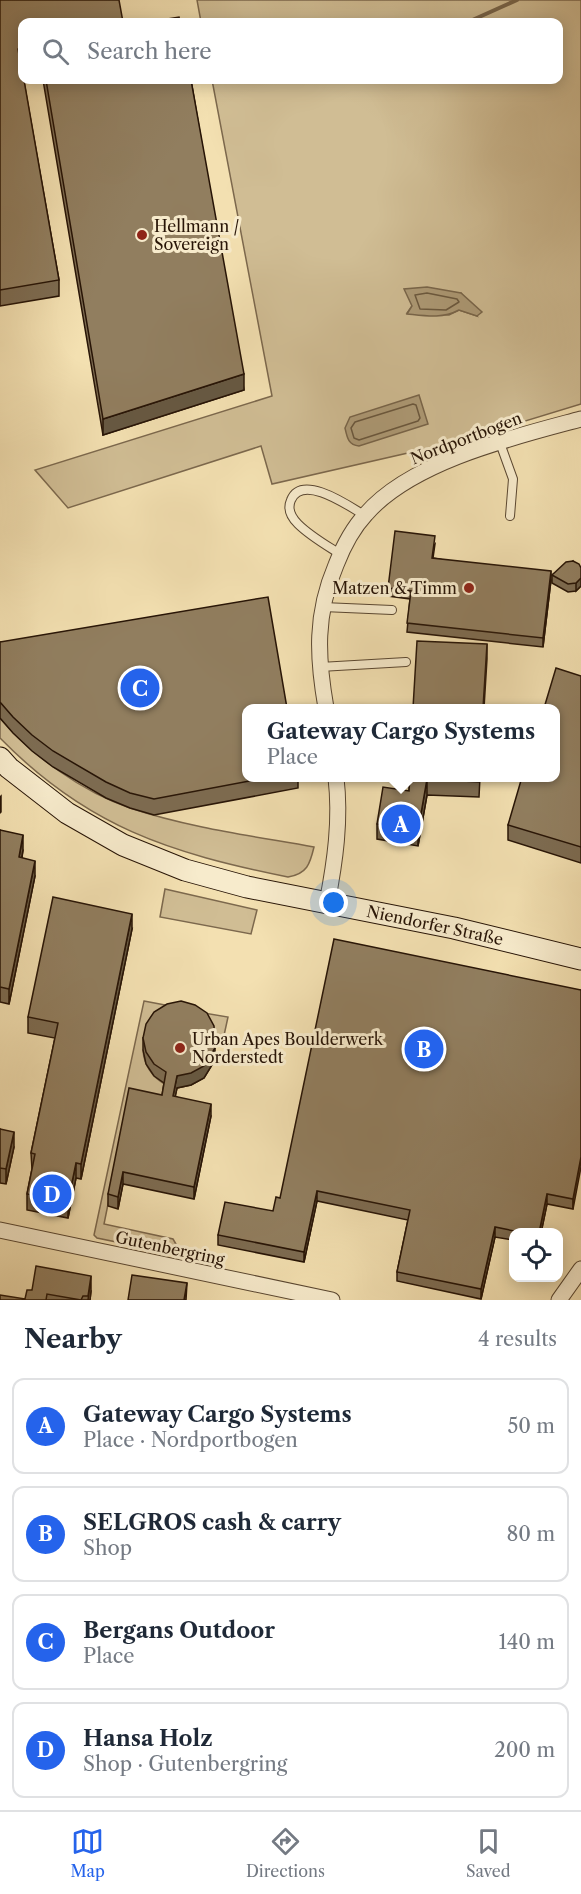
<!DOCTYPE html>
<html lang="en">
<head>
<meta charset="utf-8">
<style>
  body { margin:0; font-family:"Libre Caslon Text",serif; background:#f2f2f3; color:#1f2937 }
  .controls { position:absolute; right:18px; bottom:18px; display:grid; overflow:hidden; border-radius:12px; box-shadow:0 3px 15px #0003 }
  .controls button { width:54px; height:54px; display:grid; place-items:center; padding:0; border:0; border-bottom:2px solid #e0e1e3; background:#fff; color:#1f2937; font:30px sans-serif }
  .you { position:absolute; left:334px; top:903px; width:21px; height:21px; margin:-15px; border:4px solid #fff; border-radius:50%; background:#1a73e8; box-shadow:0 0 0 9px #1a73e833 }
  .badge { display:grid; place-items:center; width:39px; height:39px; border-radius:50%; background:#2563eb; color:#fff; font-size:20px; font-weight:700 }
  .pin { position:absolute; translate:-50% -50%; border:3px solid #fff; box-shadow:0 2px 6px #0006 }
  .popup { position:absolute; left:242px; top:704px; width:318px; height:78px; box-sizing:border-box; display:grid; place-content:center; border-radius:12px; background:#fff; filter:drop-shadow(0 2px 4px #0005); font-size:20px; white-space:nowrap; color:#747a83 }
  .popup b { font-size:22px; color:#1f2937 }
  .popup::after { content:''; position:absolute; left:50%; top:100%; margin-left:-12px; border:12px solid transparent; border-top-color:#fff }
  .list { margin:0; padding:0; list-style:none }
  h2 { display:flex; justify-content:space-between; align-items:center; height:78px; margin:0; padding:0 24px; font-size:26px }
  h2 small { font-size:20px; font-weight:400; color:#747a83 }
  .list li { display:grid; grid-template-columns:39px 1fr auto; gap:18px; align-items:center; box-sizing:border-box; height:96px; margin:0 12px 12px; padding:0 12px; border:2px solid #e0e1e3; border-radius:12px }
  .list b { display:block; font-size:22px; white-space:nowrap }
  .list p { margin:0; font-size:20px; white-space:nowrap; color:#747a83 }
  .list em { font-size:20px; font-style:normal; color:#747a83 }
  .icon { flex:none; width:33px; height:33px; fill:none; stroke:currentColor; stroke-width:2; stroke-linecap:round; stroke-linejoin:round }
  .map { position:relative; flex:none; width:581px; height:1300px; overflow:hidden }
  .search { position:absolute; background:#fff; box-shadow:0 3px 15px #0003; left:18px; right:18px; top:18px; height:66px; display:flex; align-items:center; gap:15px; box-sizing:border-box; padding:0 21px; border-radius:12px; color:#747a83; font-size:22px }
  .sheet { height:510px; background:#fff }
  nav { display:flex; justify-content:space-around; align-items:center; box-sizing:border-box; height:84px; border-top:2px solid #e0e1e3; background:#fff; font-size:16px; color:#747a83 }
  nav a { display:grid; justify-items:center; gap:3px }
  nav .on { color:#2563eb }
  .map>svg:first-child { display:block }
  .green { fill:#d0bd94; stroke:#7c684d; stroke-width:1.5; fill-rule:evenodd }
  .water { fill:#ae9b77; stroke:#78654a; stroke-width:1.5 }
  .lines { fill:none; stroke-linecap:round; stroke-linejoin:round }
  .shore { stroke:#6a583e; stroke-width:1.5 }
  .stream { stroke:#78654a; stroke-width:4 }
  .lane-casing { stroke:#5a4731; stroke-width:10 }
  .street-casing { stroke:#5a4731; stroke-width:17 }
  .secondary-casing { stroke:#271406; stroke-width:23 }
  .lane { stroke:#f7ebcc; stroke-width:8 }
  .street { stroke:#f7ebcc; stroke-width:15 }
  .secondary { stroke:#f7ebcc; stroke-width:21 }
  .wall { fill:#7d6c52; stroke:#271406; stroke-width:1.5 }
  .shaded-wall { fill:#665842; stroke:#271406; stroke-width:1.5 }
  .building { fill:#917e5f; stroke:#271406; stroke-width:1.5 }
  .poi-dot { fill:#8f2418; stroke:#f7ebcc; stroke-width:2 }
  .labels { text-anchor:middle; stroke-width:6; stroke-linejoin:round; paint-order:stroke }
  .poi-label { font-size:16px; fill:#271406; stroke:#f7ebcc; text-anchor:start }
  .street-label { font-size:16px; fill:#271406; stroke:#f7ebcc }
</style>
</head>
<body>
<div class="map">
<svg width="581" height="1300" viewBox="0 0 581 1300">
  <rect width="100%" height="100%" fill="#f3e0b1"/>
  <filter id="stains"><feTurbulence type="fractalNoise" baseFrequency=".00333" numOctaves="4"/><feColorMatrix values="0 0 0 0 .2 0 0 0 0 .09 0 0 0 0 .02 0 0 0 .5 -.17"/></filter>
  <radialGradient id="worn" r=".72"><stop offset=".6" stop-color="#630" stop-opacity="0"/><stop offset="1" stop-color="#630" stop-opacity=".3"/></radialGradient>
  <g class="green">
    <path d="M197,0H581V404L456,442L272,484L261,446L68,508L35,470L272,396L212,80H558V22H201ZM461,293L477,316L459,310L449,315L407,313L412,306Z"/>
    <path d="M0,718C33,756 82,792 130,808C190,828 253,836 314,847C310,864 307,874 288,877C170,853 87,827 0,738Z"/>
    <polygon points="165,889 257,910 251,934 160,917"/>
    <path d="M144,1001L186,1009L143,1050C144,1066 152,1077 166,1085L162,1107L129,1100L104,1224L173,1239L180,1251V1255L97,1238L94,1235Z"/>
    <polygon points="192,1011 228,1017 223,1040 214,1038"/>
  </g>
  <g class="water">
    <path d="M427,287L461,293L482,312L477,316L459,310C442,319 426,316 407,314L412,306L404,289Z"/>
    <path d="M419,395L428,424L359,446C348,445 347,437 345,428L350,417Z"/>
  </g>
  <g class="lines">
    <g class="shore">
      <polygon points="427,293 457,299 459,302 446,310 420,309 415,295"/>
      <polygon points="413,404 416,405 420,418 418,421 359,440 354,438 351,428 355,422"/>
    </g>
    <polyline class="stream" points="468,22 517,0"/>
    <g class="lane-casing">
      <g id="lane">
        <polyline points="500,443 513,479 510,516"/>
        <path d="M340,554C326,545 310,536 298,524C291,517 287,509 291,500C302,473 349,506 364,515"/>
        <polyline points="323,607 392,610"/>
        <polyline points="320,667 406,662"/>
      </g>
    </g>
    <g class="street-casing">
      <g id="street">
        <path d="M326,708C317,657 315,614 336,565C343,547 352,529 366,514C412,461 514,437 581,419"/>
        <path d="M327,903C335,862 341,820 336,778"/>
        <polyline points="0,1230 332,1300"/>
        <polyline points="559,1300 581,1269"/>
      </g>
    </g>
    <g class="secondary-casing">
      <polyline id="secondary" points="0,758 9,768 67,813 123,845 185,870 247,887 454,928 581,959"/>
    </g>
    <use href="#lane" class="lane"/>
    <use href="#street" class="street"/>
    <use href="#secondary" class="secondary"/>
  </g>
  <g class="wall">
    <polygon points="0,0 22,22 22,64 21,65 59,280 59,296 0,306"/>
    <polygon points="43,80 191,80 244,390 103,435"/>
    <polygon points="435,544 433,558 551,580 543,647 407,632 410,599 388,596 388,588"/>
    <polygon points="573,561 581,586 576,591 568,592 552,583 552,575"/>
    <polygon points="0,642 246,777 298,777 298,788 154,815 130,808 106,798 53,767 32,751 13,733 0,718"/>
    <polygon points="581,676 581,863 508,840 508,825"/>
    <polygon points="410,777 480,777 479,797 427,795 418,846 377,839 377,824 409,791"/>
    <polygon points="0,830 23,850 22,858 35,876 9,1004 0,1002"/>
    <polygon points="132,929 81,1179 76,1178 68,1218 27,1210 27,1194 32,1169 31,1153 55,1038 28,1033 28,1017"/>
    <polygon points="581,990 573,1209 547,1204 541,1233 513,1233 513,1240 495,1237 481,1299 397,1281 397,1272 408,1220 317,1201 304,1262 218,1245 218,1235 273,1211 280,1198"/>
    <polygon points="143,1038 215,1060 204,1078 191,1085 177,1088 175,1096 211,1116 194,1199 123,1184 118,1209 108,1206 108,1194 162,1095 164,1083 154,1076 146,1064 143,1050"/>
    <polygon points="0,1129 14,1147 6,1184 0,1183"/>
    <polygon points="32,1290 91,1291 90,1300 0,1300 25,1299"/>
  </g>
  <g class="shaded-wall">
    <polygon points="244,374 244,390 103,435 103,419"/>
    <polygon points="551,571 551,580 543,647 543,638"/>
    <polygon points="581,577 581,586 576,591 576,583"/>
    <polygon points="487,644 487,659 484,708 483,708"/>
    <polygon points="427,779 427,795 418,846 418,831"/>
    <polygon points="1,796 1,812 0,813 0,797"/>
    <polygon points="23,835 23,850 19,873 19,857"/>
    <polygon points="35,861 35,876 9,1004 9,989"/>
    <polygon points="132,914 132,929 81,1179 81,1164"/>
    <polygon points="215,1048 215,1060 204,1078 191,1085 177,1088 173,1108 173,1096 177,1076"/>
    <polygon points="211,1104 211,1116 194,1199 194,1187"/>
    <polygon points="14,1132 14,1147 6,1184 6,1169"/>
    <polygon points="581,1157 581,1167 573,1209 573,1199"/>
    <polygon points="76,1163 76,1178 68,1218 68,1202"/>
    <polygon points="123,1172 123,1184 118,1209 118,1197"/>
    <polygon points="317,1191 317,1201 304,1262 304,1252"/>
    <polygon points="547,1194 547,1204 541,1233 539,1233"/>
    <polygon points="495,1227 495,1237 481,1299 481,1289"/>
    <polygon points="91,1276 91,1291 90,1300 88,1300"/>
    <polygon points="187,1283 186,1300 184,1300"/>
  </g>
  <g class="building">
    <polygon points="0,0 119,0 123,22 22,22 22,48 18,49 22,73 22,80 24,80 59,280 0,290"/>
    <polygon points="179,17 180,22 149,22"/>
    <polygon points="46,80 191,80 244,374 103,419"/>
    <polygon points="395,531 435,536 432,558 551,571 543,638 407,623 411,591 388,588"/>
    <polygon points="573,561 579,564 581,568 581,578 576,583 568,584 552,575 566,562"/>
    <polygon points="268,597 287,708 246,708 246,777 270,777 154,799 130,793 106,782 53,751 32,735 13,717 0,702 0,642"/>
    <polygon points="417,641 487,644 483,708 413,708"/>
    <polygon points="556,668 581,676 581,847 508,825 522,777 555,777 555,708 544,708"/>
    <polygon points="410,777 480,777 479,782 427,779 418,831 377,824 383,787 409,791"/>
    <polygon points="0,830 23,835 19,857 35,861 9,989 0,987"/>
    <polygon points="53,897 132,914 81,1164 76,1163 68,1202 27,1194 35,1154 31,1153 58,1023 28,1017"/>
    <polygon points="334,939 581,990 581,1157 573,1199 547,1194 539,1233 524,1233 495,1227 481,1289 397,1272 410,1210 317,1191 304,1252 218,1235 225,1202 273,1211 276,1197 280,1198"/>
    <polygon points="181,1001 195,1005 207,1013 214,1026 215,1048 204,1066 191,1073 177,1076 173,1096 211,1104 194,1187 123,1172 118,1197 108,1194 129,1088 162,1095 166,1072 154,1064 146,1052 143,1038 146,1024 154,1012 167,1004"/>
    <polygon points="0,1129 14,1132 6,1169 0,1168"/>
    <polygon points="36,1266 91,1276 88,1296 83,1296 81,1300 47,1294 46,1300 0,1300 0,1295 25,1299 27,1290 32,1290"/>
    <polygon points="132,1275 187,1283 184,1300 128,1300"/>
  </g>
  <g class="poi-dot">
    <circle cx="142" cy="235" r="6"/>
    <circle cx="469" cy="588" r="6"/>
    <circle cx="180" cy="1048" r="6"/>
  </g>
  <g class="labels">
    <g class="poi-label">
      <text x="154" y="232">Hellmann /<tspan x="154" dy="18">Sovereign</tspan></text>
      <text x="457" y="594" text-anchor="end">Matzen &amp; Timm</text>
      <text x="192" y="1045">Urban Apes Boulderwerk<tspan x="192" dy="18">Norderstedt</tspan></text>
    </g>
    <g class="street-label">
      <text transform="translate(466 438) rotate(-21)" y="6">Nordportbogen</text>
      <text transform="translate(435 925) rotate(12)" y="6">Niendorfer Straße</text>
      <text transform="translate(170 1248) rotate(12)" y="6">Gutenbergring</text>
    </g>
  </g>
  <rect width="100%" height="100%" filter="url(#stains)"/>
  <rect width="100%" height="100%" fill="url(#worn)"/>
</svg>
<div class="controls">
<button><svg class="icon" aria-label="locate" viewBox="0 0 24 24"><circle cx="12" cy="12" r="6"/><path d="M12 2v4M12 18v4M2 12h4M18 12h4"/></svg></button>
</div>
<div class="you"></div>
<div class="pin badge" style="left:401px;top:824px">A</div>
<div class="popup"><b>Gateway Cargo Systems</b>Place</div>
<div class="pin badge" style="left:424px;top:1049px">B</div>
<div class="pin badge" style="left:140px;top:688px">C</div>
<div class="pin badge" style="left:52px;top:1194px">D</div>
<div class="search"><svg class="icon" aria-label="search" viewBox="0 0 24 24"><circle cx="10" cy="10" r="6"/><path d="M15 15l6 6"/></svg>Search here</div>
</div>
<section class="sheet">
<h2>Nearby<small>4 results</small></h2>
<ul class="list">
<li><span class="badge">A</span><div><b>Gateway Cargo Systems</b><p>Place · Nordportbogen</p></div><em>50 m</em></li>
<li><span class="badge">B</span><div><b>SELGROS cash &amp; carry</b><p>Shop</p></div><em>80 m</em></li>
<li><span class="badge">C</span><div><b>Bergans Outdoor</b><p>Place</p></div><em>140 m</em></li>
<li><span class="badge">D</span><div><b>Hansa Holz</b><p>Shop · Gutenbergring</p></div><em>200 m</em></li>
</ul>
</section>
<nav>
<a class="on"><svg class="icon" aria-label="map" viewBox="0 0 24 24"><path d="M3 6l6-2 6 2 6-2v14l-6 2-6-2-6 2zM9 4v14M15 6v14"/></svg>Map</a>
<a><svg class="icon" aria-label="directions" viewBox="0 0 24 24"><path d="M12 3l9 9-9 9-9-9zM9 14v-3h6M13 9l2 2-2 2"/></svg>Directions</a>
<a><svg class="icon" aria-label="saved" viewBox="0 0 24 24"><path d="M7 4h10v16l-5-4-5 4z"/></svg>Saved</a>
</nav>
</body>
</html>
